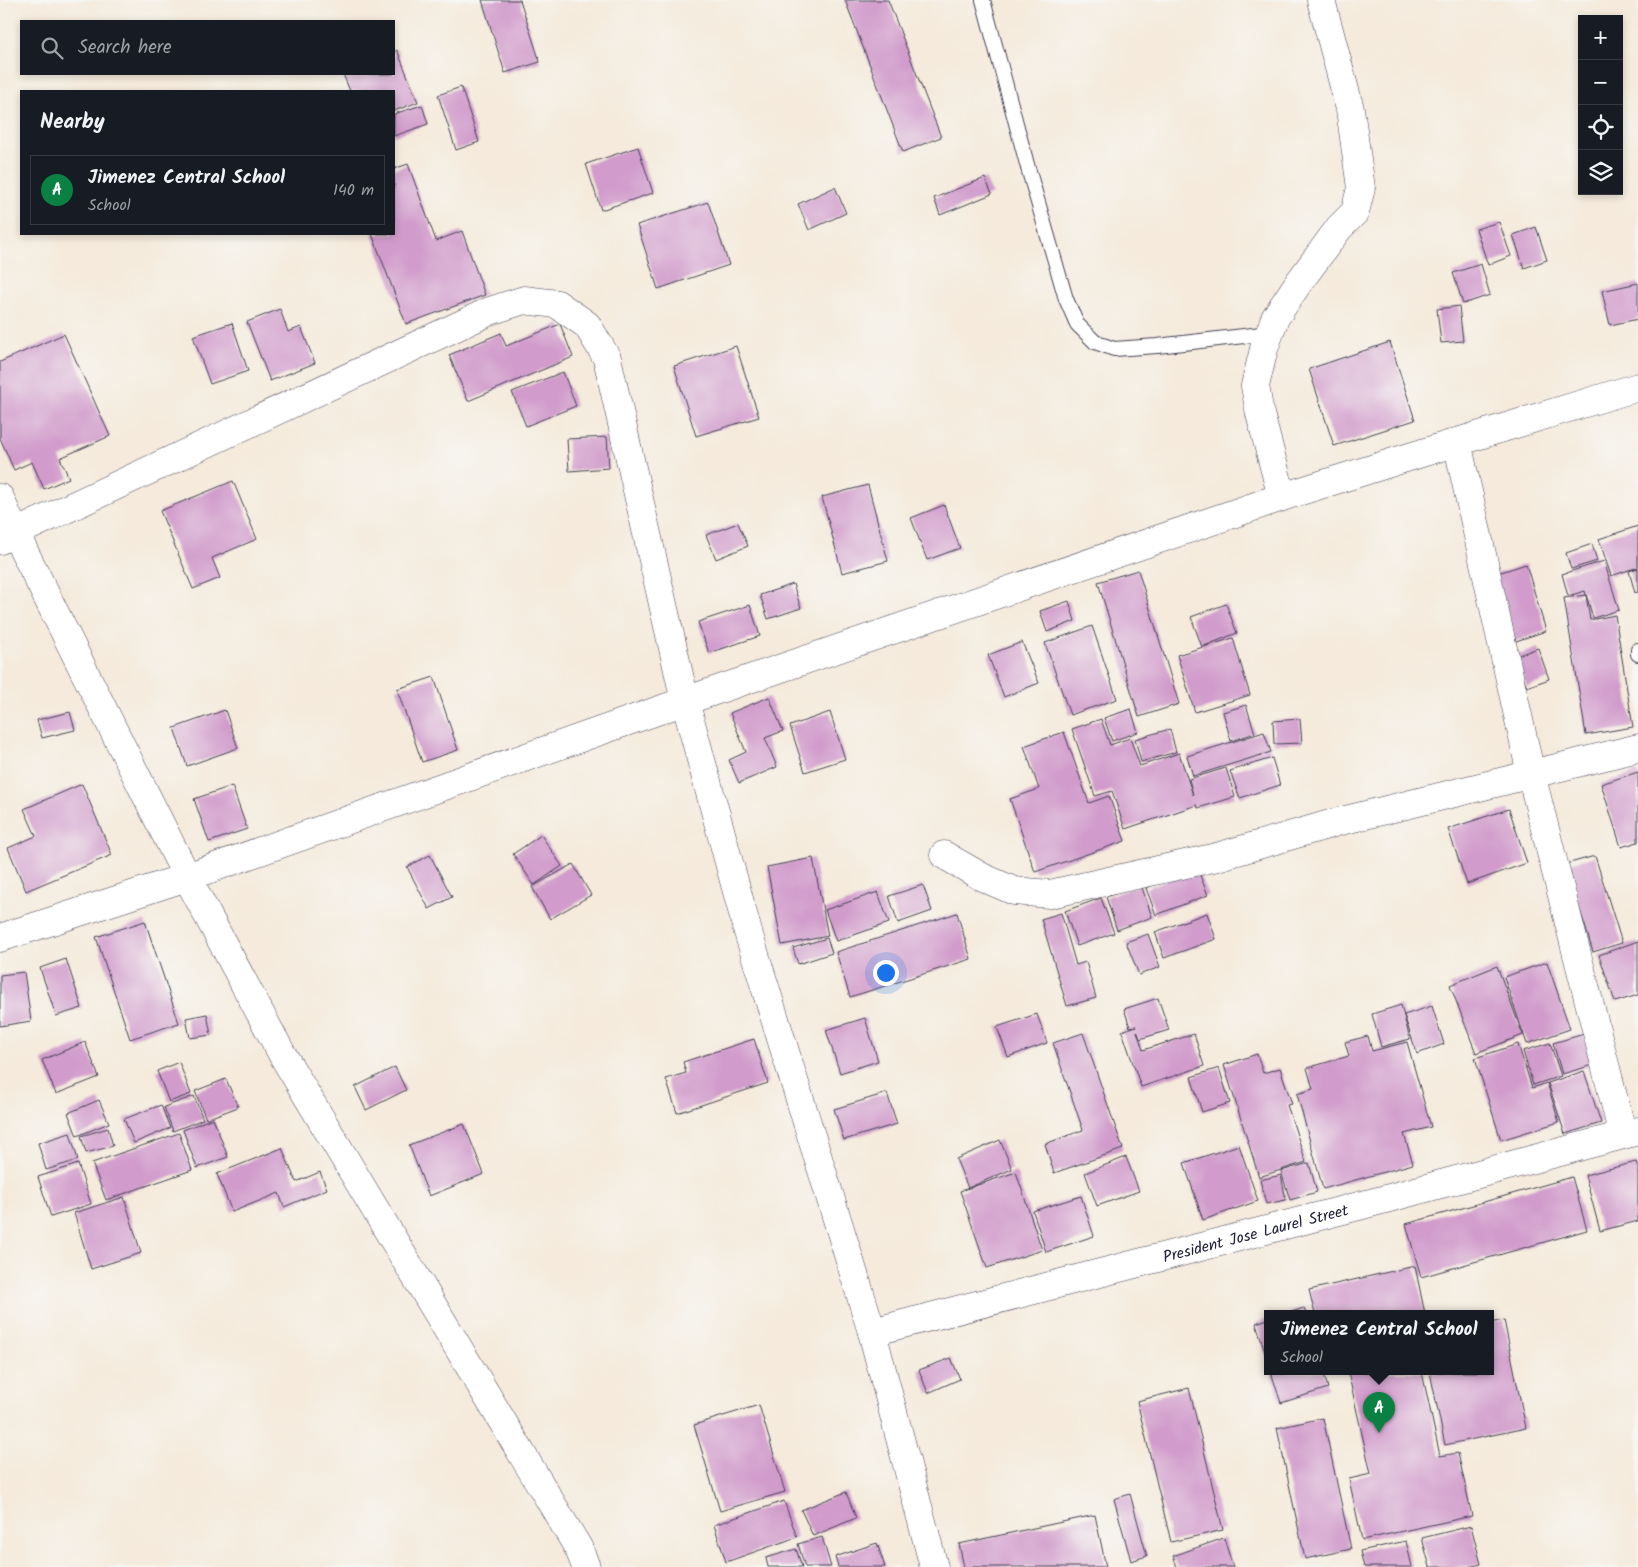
<!DOCTYPE html>
<html lang="en">
<head>
<meta charset="utf-8">
<style>
  body { margin:0; font-family:Kalam,sans-serif; background:#20242c; color:#f1f3f6 }
  .controls { position:absolute; right:15px; top:15px; display:grid; overflow:hidden; border-radius:0px; box-shadow:0 2px 8px #0003 }
  .controls button { width:45px; height:45px; display:grid; place-items:center; padding:0; border:0; border-bottom:1px solid #363941; background:#171b24; color:#f1f3f6; font:25px sans-serif }
  .you { position:absolute; left:885px; top:972px; width:18px; height:18px; margin:-12px; border:4px solid #fff; border-radius:50%; background:#1a73e8; box-shadow:0 0 0 8px #1a73e833 }
  .badge { display:grid; place-items:center; width:32px; height:32px; border-radius:50%; background:#0b8043; color:#fff; font-size:16px; font-weight:700 }
  .pin { position:absolute; translate:-50% -41px; filter:drop-shadow(0 1px 2px #0008) }
  .pin::after { content:''; position:absolute; top:26px; width:18px; height:15px; background:inherit; clip-path:polygon(0 0,100% 0,50% 100%) }
  .popup { position:absolute; left:1264px; top:1310px; width:230px; height:65px; box-sizing:border-box; display:grid; place-content:center; border-radius:0px; background:#171b24; filter:drop-shadow(0 1px 4px #0005); font-size:16px; white-space:nowrap; color:#9ea1a6 }
  .popup b { font-size:19px; color:#f1f3f6 }
  .popup::after { content:''; position:absolute; left:50%; top:100%; margin-left:-10px; border:10px solid transparent; border-top-color:#171b24 }
  .list { margin:0; padding:0; list-style:none }
  h2 { display:flex; justify-content:space-between; align-items:center; height:65px; margin:0; padding:0 20px; font-size:21px }
  h2 small { font-size:16px; font-weight:400; color:#9ea1a6 }
  .list li { display:grid; grid-template-columns:32px 1fr auto; gap:15px; align-items:center; box-sizing:border-box; height:70px; margin:0 10px 10px; padding:0 10px; border:1px solid #363941; border-radius:0px }
  .list b { display:block; font-size:19px; white-space:nowrap }
  .list p { margin:0; font-size:16px; white-space:nowrap; color:#9ea1a6 }
  .list em { font-size:16px; font-style:normal; color:#9ea1a6 }
  .icon { flex:none; width:28px; height:28px; fill:none; stroke:currentColor; stroke-width:2; stroke-linecap:round; stroke-linejoin:round }
  .map { position:relative; flex:none; width:1638px; height:1567px; overflow:hidden }
  .search { position:absolute; background:#171b24; box-shadow:0 2px 8px #0003; left:20px; top:20px; width:375px; height:55px; display:flex; align-items:center; gap:12px; box-sizing:border-box; padding:0 18px; border-radius:0px; color:#9ea1a6; font-size:19px }
  .panel { position:absolute; background:#171b24; box-shadow:0 2px 8px #0003; left:20px; top:90px; width:375px; height:145px; border-radius:0px }
  .map>svg:first-child { display:block }
  .building { fill:#d19ccc }
  .lines { fill:none; stroke-linecap:round; stroke-linejoin:round }
  .lane-casing { stroke:#424053; stroke-width:16 }
  .street-casing { stroke:#424053; stroke-width:29 }
  .secondary-casing { stroke:#424053; stroke-width:29 }
  .lane { stroke:#fff; stroke-width:14 }
  .street { stroke:#fff; stroke-width:28 }
  .secondary { stroke:#fff; stroke-width:28 }
  .labels { text-anchor:middle; stroke-width:4; stroke-linejoin:round; paint-order:stroke }
  .street-label { font-size:16px; fill:#22223b; stroke:#f6f6f2 }
</style>
</head>
<body>
<div class="map">
<svg width="1638" height="1567" viewBox="0 0 1638 1567">
  <rect width="100%" height="100%" fill="#f6f6f2"/>
  <filter id="ink" filterUnits="userSpaceOnUse"><feTurbulence type="fractalNoise" baseFrequency=".02" numOctaves="2"/><feDisplacementMap in="SourceGraphic" scale="10" xChannelSelector="R" yChannelSelector="G"/><feConvolveMatrix kernelMatrix="1 2 1 2 8 2 1 2 1" color-interpolation-filters="sRGB"/></filter>
  <filter id="wash" filterUnits="userSpaceOnUse"><feTurbulence type="fractalNoise" baseFrequency=".0096" numOctaves="4" result="noise"/><feDisplacementMap in="SourceGraphic" scale="20" xChannelSelector="R" yChannelSelector="G"/><feGaussianBlur stdDeviation="1.12" result="paint"/><feColorMatrix in="noise" values="0 0 0 0 0 0 0 0 0 0 0 0 0 0 0 0 0 1.4 0 .05"/><feComposite in="paint" operator="in"/></filter>
  <g filter="url(#wash)">
    <rect width="100%" height="100%" fill="#f5eadb"/>
    <g id="blocks">
      <g class="building">
        <polygon points="482,0 520,0 540,62 505,73"/>
        <polygon points="845,0 888,0 941,137 903,152"/>
        <polygon points="397,50 418,102 394,111 394,91 350,91 343,74 394,74 394,52"/>
        <polygon points="461,87 479,142 456,150 438,95"/>
        <polygon points="422,105 428,124 394,136 394,114"/>
        <polygon points="638,147 653,193 601,210 586,164"/>
        <polygon points="408,164 436,241 462,231 485,295 406,324 372,234 394,234 394,169"/>
        <polygon points="985,178 992,194 940,215 934,198"/>
        <polygon points="835,187 846,213 809,230 798,204"/>
        <polygon points="708,202 729,265 658,289 637,225"/>
        <polygon points="1499,222 1511,256 1488,265 1476,229"/>
        <polygon points="1536,227 1547,260 1524,268 1513,235"/>
        <polygon points="1481,264 1490,295 1463,304 1453,273"/>
        <polygon points="1638,283 1638,319 1610,325 1602,291"/>
        <polygon points="1459,306 1463,341 1441,343 1437,309"/>
        <polygon points="280,309 288,332 301,327 315,363 270,381 247,322"/>
        <polygon points="232,323 248,371 210,384 193,336"/>
        <polygon points="560,324 573,357 468,401 449,355 501,333 506,346"/>
        <polygon points="64,334 110,436 60,458 69,478 44,489 32,462 14,470 0,438 0,362"/>
        <polygon points="1390,342 1415,420 1334,446 1309,369"/>
        <polygon points="736,346 759,417 696,436 674,366"/>
        <polygon points="563,372 576,406 526,426 512,392"/>
        <polygon points="607,437 609,468 569,471 567,439"/>
        <polygon points="233,481 257,539 212,558 220,578 193,589 160,511"/>
        <polygon points="868,485 888,561 842,573 822,497"/>
        <polygon points="944,505 960,548 927,560 911,518"/>
        <polygon points="738,523 748,546 716,559 706,535"/>
        <polygon points="1638,526 1638,567 1611,576 1599,539"/>
        <polygon points="1592,544 1597,561 1571,569 1566,553"/>
        <polygon points="1604,561 1619,610 1593,618 1585,591 1568,596 1562,574"/>
        <polygon points="1526,564 1546,631 1516,641 1495,574"/>
        <polygon points="1638,568 1638,592 1635,593 1629,571"/>
        <polygon points="1138,570 1179,704 1139,717 1098,582"/>
        <polygon points="793,584 801,608 768,619 760,595"/>
        <polygon points="1586,595 1590,620 1615,615 1633,727 1586,735 1564,598"/>
        <polygon points="1069,601 1075,621 1047,632 1040,611"/>
        <polygon points="1226,604 1237,633 1202,647 1191,617"/>
        <polygon points="750,605 760,636 709,653 698,622"/>
        <polygon points="1092,626 1117,699 1070,715 1045,643"/>
        <polygon points="1233,638 1250,695 1195,712 1177,655"/>
        <polygon points="1022,642 1039,683 1004,697 988,655"/>
        <polygon points="1538,648 1549,679 1527,687 1516,656"/>
        <polygon points="434,677 458,750 422,762 397,689"/>
        <polygon points="769,697 783,731 765,738 777,767 739,783 729,760 746,752 730,713"/>
        <polygon points="1246,705 1255,733 1231,741 1223,712"/>
        <polygon points="1131,709 1138,732 1112,741 1104,718"/>
        <polygon points="225,710 238,748 187,766 174,728"/>
        <polygon points="70,712 75,730 42,738 37,720"/>
        <polygon points="830,712 845,759 805,772 790,726"/>
        <polygon points="1101,719 1110,745 1130,738 1140,766 1179,753 1193,795 1189,779 1226,768 1235,797 1198,808 1197,805 1125,829 1112,791 1095,796 1072,729"/>
        <polygon points="1300,719 1302,743 1274,744 1273,721"/>
        <polygon points="1170,729 1176,752 1141,762 1135,739"/>
        <polygon points="1064,732 1089,803 1109,796 1125,841 1035,872 1010,799 1039,789 1024,746"/>
        <polygon points="1264,732 1271,752 1193,776 1187,756"/>
        <polygon points="1272,758 1280,785 1240,798 1230,771"/>
        <polygon points="1638,772 1638,842 1621,847 1601,784"/>
        <polygon points="82,784 112,855 26,891 8,848 36,836 24,809"/>
        <polygon points="232,786 247,829 209,842 194,799"/>
        <polygon points="1509,809 1527,863 1467,884 1448,829"/>
        <polygon points="541,835 562,866 534,885 513,854"/>
        <polygon points="430,855 452,897 429,909 407,867"/>
        <polygon points="1595,856 1622,943 1593,952 1566,864"/>
        <polygon points="813,858 828,936 782,945 767,867"/>
        <polygon points="573,864 591,895 550,919 532,887"/>
        <polygon points="1197,868 1208,895 1156,915 1146,888"/>
        <polygon points="923,885 932,911 898,923 889,896"/>
        <polygon points="1141,885 1152,917 1117,930 1106,897"/>
        <polygon points="878,892 889,923 836,941 825,910"/>
        <polygon points="1101,898 1114,933 1077,946 1065,911"/>
        <polygon points="957,913 971,959 850,997 836,952"/>
        <polygon points="1061,913 1076,965 1086,962 1096,998 1067,1006 1041,919"/>
        <polygon points="1207,913 1216,939 1164,958 1155,932"/>
        <polygon points="145,921 179,1023 130,1039 96,937"/>
        <polygon points="1148,934 1160,967 1139,975 1126,942"/>
        <polygon points="827,938 832,953 798,964 793,948"/>
        <polygon points="1638,941 1638,995 1615,1002 1599,955"/>
        <polygon points="66,959 82,1008 56,1016 40,968"/>
        <polygon points="1547,962 1570,1029 1527,1044 1504,977"/>
        <polygon points="1497,966 1523,1035 1476,1053 1450,985"/>
        <polygon points="24,972 31,1021 0,1026 0,975"/>
        <polygon points="1158,998 1169,1030 1140,1039 1137,1031 1143,1050 1194,1034 1204,1066 1141,1087 1122,1031 1136,1026 1130,1027 1124,1009"/>
        <polygon points="1401,1005 1410,1039 1381,1047 1372,1014"/>
        <polygon points="1432,1006 1444,1044 1417,1054 1404,1015"/>
        <polygon points="207,1014 211,1035 190,1038 186,1018"/>
        <polygon points="1037,1014 1047,1043 1008,1057 997,1027"/>
        <polygon points="865,1018 878,1061 840,1073 826,1030"/>
        <polygon points="1083,1033 1123,1149 1054,1173 1045,1144 1083,1130 1053,1043"/>
        <polygon points="1584,1034 1593,1065 1562,1074 1553,1043"/>
        <polygon points="1368,1036 1372,1051 1407,1042 1431,1127 1404,1134 1413,1164 1323,1189 1297,1094 1313,1089 1307,1068 1349,1056 1345,1042"/>
        <polygon points="754,1039 768,1083 677,1113 666,1079 686,1073 683,1062"/>
        <polygon points="85,1042 99,1077 56,1094 42,1060"/>
        <polygon points="1550,1043 1561,1076 1533,1085 1523,1051"/>
        <polygon points="1518,1044 1532,1088 1547,1083 1559,1122 1501,1140 1475,1058"/>
        <polygon points="1257,1054 1263,1073 1280,1068 1292,1104 1287,1105 1306,1162 1259,1177 1224,1065"/>
        <polygon points="179,1062 191,1094 169,1102 157,1071"/>
        <polygon points="395,1067 406,1090 366,1110 355,1087"/>
        <polygon points="1219,1068 1230,1103 1202,1112 1191,1077"/>
        <polygon points="1584,1071 1601,1123 1565,1134 1548,1083"/>
        <polygon points="226,1079 238,1107 206,1119 195,1091"/>
        <polygon points="887,1093 897,1124 844,1140 834,1109"/>
        <polygon points="194,1096 203,1119 173,1131 164,1107"/>
        <polygon points="99,1100 109,1123 77,1136 68,1113"/>
        <polygon points="161,1105 170,1128 134,1143 124,1119"/>
        <polygon points="213,1118 228,1157 197,1168 183,1130"/>
        <polygon points="464,1124 484,1174 429,1196 409,1145"/>
        <polygon points="108,1128 113,1146 86,1153 81,1136"/>
        <polygon points="70,1133 78,1160 46,1170 38,1143"/>
        <polygon points="179,1133 192,1170 106,1200 92,1163"/>
        <polygon points="1000,1140 1012,1169 968,1188 956,1159"/>
        <polygon points="1239,1145 1258,1201 1203,1220 1184,1163"/>
        <polygon points="282,1148 296,1182 320,1172 327,1189 284,1207 279,1193 232,1212 217,1174"/>
        <polygon points="1126,1157 1139,1191 1097,1206 1085,1173"/>
        <polygon points="1636,1162 1638,1168 1638,1221 1600,1231 1585,1175"/>
        <polygon points="1309,1163 1317,1192 1290,1200 1281,1171"/>
        <polygon points="78,1164 91,1204 51,1217 38,1177"/>
        <polygon points="1016,1172 1042,1250 987,1268 960,1191"/>
        <polygon points="1281,1175 1286,1200 1266,1204 1260,1180"/>
        <polygon points="1572,1177 1587,1230 1421,1277 1406,1224"/>
        <polygon points="1081,1196 1094,1236 1046,1252 1033,1211"/>
        <polygon points="124,1197 141,1253 91,1269 74,1213"/>
        <polygon points="1415,1266 1425,1314 1315,1314 1309,1290"/>
        <polygon points="1304,1308 1306,1314 1285,1314"/>
        <polygon points="1268,1319 1268,1359 1267,1359 1256,1323"/>
        <polygon points="1504,1320 1526,1428 1445,1445 1430,1372 1490,1372 1490,1323"/>
        <polygon points="951,1358 960,1379 928,1393 919,1370"/>
        <polygon points="1271,1372 1323,1372 1328,1388 1281,1403"/>
        <polygon points="1348,1372 1422,1372 1440,1456 1458,1453 1472,1516 1362,1540 1349,1479 1371,1474"/>
        <polygon points="1189,1388 1223,1530 1171,1542 1137,1401"/>
        <polygon points="759,1405 785,1492 720,1511 694,1425"/>
        <polygon points="1323,1418 1351,1549 1305,1559 1277,1428"/>
        <polygon points="846,1492 856,1518 813,1536 801,1510"/>
        <polygon points="1130,1494 1147,1556 1131,1561 1114,1499"/>
        <polygon points="784,1501 797,1537 726,1562 714,1525"/>
        <polygon points="1095,1515 1106,1567 964,1567 959,1544"/>
        <polygon points="1471,1526 1481,1564 1469,1567 1430,1567 1422,1538"/>
        <polygon points="822,1537 831,1567 805,1567 798,1544"/>
        <polygon points="1224,1538 1233,1567 1177,1567 1173,1556"/>
        <polygon points="1406,1541 1412,1567 1364,1567 1360,1551"/>
        <polygon points="877,1543 885,1567 838,1567 835,1557"/>
        <polygon points="796,1549 802,1567 768,1567 766,1558"/>
      </g>
    </g>
  </g>
  <g filter="url(#ink)">
    <use href="#blocks" fill-opacity="0" stroke="#424053" stroke-width="1"/>
    <g class="lines">
      <g class="lane-casing">
        <g id="lane">
          <polyline points="983,0 1028,168 1066,299 1077,324 1095,342 1114,349 1157,346 1270,333"/>
          <polyline points="1638,650 1638,654"/>
        </g>
      </g>
      <g class="street-casing">
        <g id="street">
          <polyline points="1457,442 1531,774 1623,1135"/>
          <polyline points="1282,497 1260,414 1255,386 1264,349 1275,318 1297,285 1339,228 1355,212 1361,188 1350,109 1321,0"/>
          <polyline points="0,498 15,533 187,877 282,1054 579,1549 586,1567"/>
          <polyline points="944,855 982,877 1014,891 1050,894 1217,857 1337,822 1638,748"/>
          <polyline points="0,938 187,877 685,701 1282,497 1457,442 1638,387"/>
          <path id="s1" d="M872,1332L1382,1200L1638,1131"/>
        </g>
      </g>
      <g class="secondary-casing">
        <polyline id="secondary" points="0,540 490,311 524,300 557,304 587,325 607,358 685,701 748,932 872,1332 934,1567"/>
      </g>
      <use href="#lane" class="lane"/>
      <use href="#street" class="street"/>
      <use href="#secondary" class="secondary"/>
    </g>
  </g>
  <g class="labels">
    <g class="street-label">
      <text dy="6" stroke="none"><textPath href="#s1" startOffset="396">President Jose Laurel Street</textPath></text>
    </g>
  </g>
</svg>
<div class="controls">
<button>+</button>
<button>−</button>
<button><svg class="icon" aria-label="locate" viewBox="0 0 24 24"><circle cx="12" cy="12" r="6"/><path d="M12 2v4M12 18v4M2 12h4M18 12h4"/></svg></button>
<button><svg class="icon" aria-label="layers" viewBox="0 0 24 24"><path d="M12 4l9 5-9 5-9-5zM3 14l9 5 9-5"/></svg></button>
</div>
<div class="you"></div>
<div class="pin badge" style="left:1379px;top:1433px">A</div>
<div class="popup"><b>Jimenez Central School</b>School</div>
<div class="search"><svg class="icon" aria-label="search" viewBox="0 0 24 24"><circle cx="10" cy="10" r="6"/><path d="M15 15l6 6"/></svg>Search here</div>
<section class="panel">
<h2>Nearby<small></small></h2>
<ul class="list">
<li><span class="badge">A</span><div><b>Jimenez Central School</b><p>School</p></div><em>140 m</em></li>
</ul>
</section>
</div>
</body>
</html>
